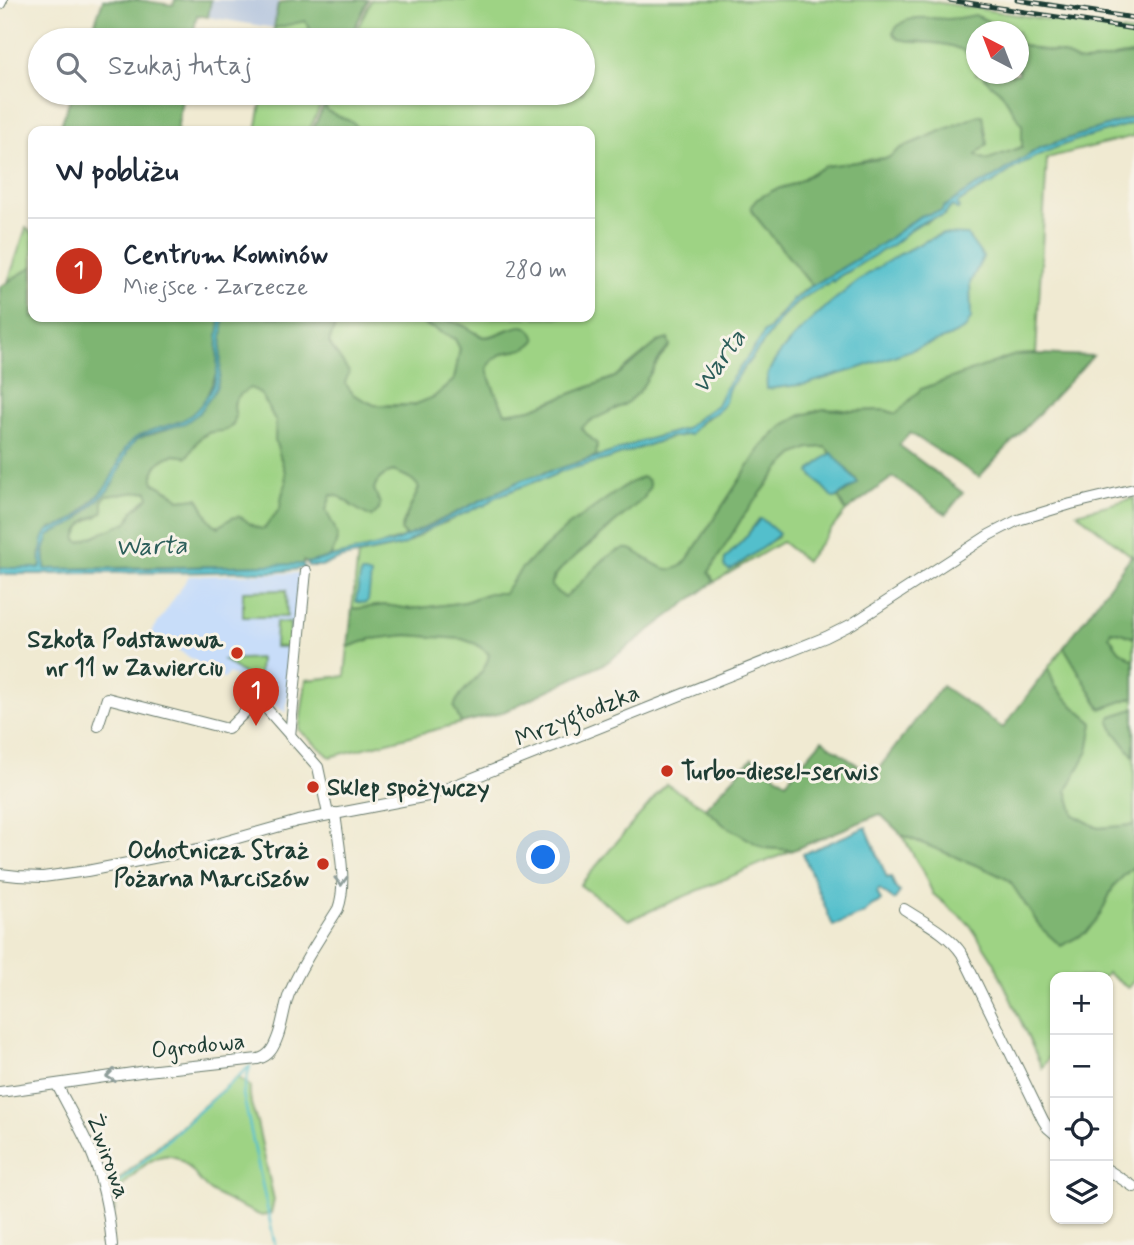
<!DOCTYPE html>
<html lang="pl">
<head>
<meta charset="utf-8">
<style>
  body { margin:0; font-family:Mynerve,sans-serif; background:#f2f2f3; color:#1f2937 }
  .controls { position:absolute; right:21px; bottom:21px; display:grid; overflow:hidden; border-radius:14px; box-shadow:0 2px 5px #0004 }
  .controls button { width:63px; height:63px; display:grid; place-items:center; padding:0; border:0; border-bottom:2px solid #e0e1e3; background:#fff; color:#1f2937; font:35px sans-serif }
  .compass { position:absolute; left:966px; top:21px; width:63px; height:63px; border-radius:50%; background:#fff; box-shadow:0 2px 5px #0004; rotate:318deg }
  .you { position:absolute; left:544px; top:858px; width:24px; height:24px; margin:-18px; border:5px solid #fff; border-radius:50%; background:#1a73e8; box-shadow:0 0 0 10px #1a73e833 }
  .badge { display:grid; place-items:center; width:46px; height:46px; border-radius:50%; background:#c8321e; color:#fff; font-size:23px; font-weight:700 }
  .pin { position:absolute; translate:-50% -58px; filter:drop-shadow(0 2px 4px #0008) }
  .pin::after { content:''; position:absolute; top:37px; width:24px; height:21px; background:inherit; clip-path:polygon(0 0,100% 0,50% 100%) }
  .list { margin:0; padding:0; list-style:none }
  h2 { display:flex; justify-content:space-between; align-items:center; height:91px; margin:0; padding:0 28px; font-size:30px }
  h2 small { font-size:23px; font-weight:400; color:#747a83 }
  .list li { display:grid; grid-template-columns:46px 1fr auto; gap:21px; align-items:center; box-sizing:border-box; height:105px; padding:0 28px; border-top:2px solid #e0e1e3 }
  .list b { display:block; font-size:26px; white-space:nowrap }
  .list p { margin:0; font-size:23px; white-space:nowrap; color:#747a83 }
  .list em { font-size:23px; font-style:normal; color:#747a83 }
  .icon { flex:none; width:38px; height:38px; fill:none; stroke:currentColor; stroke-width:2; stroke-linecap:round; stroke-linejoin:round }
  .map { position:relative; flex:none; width:1134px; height:1245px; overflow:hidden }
  .search { position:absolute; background:#fff; box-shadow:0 2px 5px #0004; left:28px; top:28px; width:567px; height:77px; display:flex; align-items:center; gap:18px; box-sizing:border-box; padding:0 24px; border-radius:38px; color:#747a83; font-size:26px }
  .panel { position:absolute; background:#fff; box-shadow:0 2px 5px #0004; left:28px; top:126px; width:567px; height:196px; border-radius:14px }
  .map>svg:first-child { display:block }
  .built { fill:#c8ddf9 }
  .industrial { fill:#b6c6de }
  .green { fill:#9ed384; stroke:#5e885c; stroke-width:2; fill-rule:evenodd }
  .forest { fill:#7eb572; stroke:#4e7953; stroke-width:2; fill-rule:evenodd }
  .water { fill:#52bfcc; stroke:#387e80; stroke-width:2 }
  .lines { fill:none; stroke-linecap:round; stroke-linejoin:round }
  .stream { stroke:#52bfcc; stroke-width:2.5 }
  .minor-casing { stroke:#687a6b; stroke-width:12 }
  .minor { stroke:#fff; stroke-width:10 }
  .rail-casing { stroke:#1f3d34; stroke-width:5 }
  .rail { stroke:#f7f3e8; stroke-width:2.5; stroke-dasharray:8; stroke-linecap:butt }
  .oneway { stroke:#8f9e9a }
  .poi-dot { fill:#c8321e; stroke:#f7f3e8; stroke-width:2.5 }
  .labels { text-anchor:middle; stroke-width:6; stroke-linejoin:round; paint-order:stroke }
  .poi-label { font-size:24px; font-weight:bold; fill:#1f3d34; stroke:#f7f3e8; text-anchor:end }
  .street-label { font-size:24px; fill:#1f3d34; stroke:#f7f3e8 }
  .water-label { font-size:26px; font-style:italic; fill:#2c5e5a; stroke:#f7f3e8 }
</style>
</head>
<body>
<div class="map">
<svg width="1134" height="1245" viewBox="0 0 1134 1245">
  <rect width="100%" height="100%" fill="#f7f3e8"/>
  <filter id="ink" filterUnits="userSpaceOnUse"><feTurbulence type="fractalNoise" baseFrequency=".0143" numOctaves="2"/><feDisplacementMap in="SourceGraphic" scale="14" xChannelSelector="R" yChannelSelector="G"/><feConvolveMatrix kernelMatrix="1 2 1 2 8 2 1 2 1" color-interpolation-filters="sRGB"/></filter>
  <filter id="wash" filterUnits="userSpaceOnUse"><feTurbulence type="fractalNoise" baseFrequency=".00686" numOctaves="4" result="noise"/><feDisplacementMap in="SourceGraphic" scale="28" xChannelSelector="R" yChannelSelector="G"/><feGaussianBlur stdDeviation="1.57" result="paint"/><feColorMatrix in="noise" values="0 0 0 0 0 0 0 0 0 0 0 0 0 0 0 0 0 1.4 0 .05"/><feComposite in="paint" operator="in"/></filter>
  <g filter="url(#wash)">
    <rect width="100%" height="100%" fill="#f0ead2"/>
    <polygon class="built" points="301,573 286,713 229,673 224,679 151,633 189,576"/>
    <polygon class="industrial" points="211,0 279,0 274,28 208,17"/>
    <g class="green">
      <path d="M371,0H922L1134,33V54C1117,55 1101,62 1083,62C1076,62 1070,57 1063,54C1048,49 1033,51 1019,43L1018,32L1001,31C977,10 977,18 949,19C937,19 926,18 914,18L912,42C928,43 970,42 976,62C978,65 976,70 976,74H983L989,83L1002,93L1022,125V147L986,160L975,155L987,144L983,116L955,125L917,141L901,148L888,158L869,159L813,172L794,184L774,190L753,213L812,286C800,290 788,306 779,315L725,388L720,402L715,408L702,415L685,429L639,442L610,453L596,456V444L580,428L590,421L639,392L661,356L670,346L658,342L615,377L531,409L505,413C498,397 490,385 487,368C495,355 502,352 517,351L508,329L494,335L484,337L462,325L437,317H590V131H359L354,123L327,111L325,103L329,93H583V40H352Z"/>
      <polygon points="305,21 310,27 302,40 272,40 274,28"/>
      <polygon points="263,93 326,93 309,131 256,131"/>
      <path d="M1134,123V136L1047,158L1036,354L1015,355L921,389L896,414L885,410L852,411L838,409L802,415L784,425L762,446L687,560L681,566L673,570L606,557L576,590L565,597L558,593L551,586C561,557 596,546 614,523C621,514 623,496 626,485L601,503L504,593H489L465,602L436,606L411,609L385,605L352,609L358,555L404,545L433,527L447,522L463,513L478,507L495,497L536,481L548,478L559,472L607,459L681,434H686L723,406L726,393L729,388L785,314L795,305L816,289L839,275L848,272L869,258L890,246L919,223L926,222L935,217L943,216L952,206L958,209L957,204C967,197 979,188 992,184C1036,149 1081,138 1134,123ZM942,234L983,257L970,283L971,318L949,337L903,352L845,292C875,269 906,248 942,234Z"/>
      <polygon points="26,228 33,234 33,266 8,282"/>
      <polygon points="338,317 409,317 455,339 460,348 454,380 434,397 414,405 374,405 354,395 344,383 329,343"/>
      <path d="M250,387L257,391L263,397L276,422L275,440L285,472L286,484L282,495L281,508L264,529L219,527C206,522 206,508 198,498L179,500L173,493L154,483C150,472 158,460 170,456C175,454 181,456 187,457L199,439L235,417C232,400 235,397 250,387Z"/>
      <path d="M825,447L832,453L823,459L811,470L810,473L835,498L838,497L846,511L806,561L782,542L714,582L709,572L742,518L780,468L795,454L809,448ZM759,519L778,537L766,544L736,567L725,559L744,539Z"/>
      <path d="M393,471C403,475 414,478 419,488C413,503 405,515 401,530L405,537L368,549L330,557L335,547L329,518L326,510L331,495C345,495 343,501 353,507C359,510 371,510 379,510L380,504L374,489C377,479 383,475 393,471Z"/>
      <path d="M147,491L150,497L133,511L128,522L80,542L76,539C79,528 85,519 97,517L102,501L106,496Z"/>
      <polygon points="1134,498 1134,558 1077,513"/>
      <polygon points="286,590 287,617 243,617 243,591"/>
      <polygon points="276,622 290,623 290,647 275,647"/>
      <polygon points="1111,631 1122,633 1134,638 1134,661 1119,650 1109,636"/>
      <path d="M407,635L462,639L476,644L489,654C486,678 461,686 454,707L461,723L330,757L299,730L306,680L345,676L348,647L371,639Z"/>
      <polygon points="1064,647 1101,708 1134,697 1134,709 1112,716 1114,731 1134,757 1134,825 1098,828 1074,815 1067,790 1088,751 1093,723 1074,707 1055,686 1048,668"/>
      <polygon points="260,658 258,684 224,660"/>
      <polygon points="666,784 705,808 724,825 764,848 793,850 629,920 580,885"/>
      <polygon points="902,835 988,870 1009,880 1041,928 1100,915 1114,885 1134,866 1134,980 1128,988 1107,973 1104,977 1055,977 1055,1048 1042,1068 994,962 970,925 933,894 923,872"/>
      <path d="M237,1077L250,1086C249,1099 252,1109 257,1122L274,1200L271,1213L262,1216L257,1214C241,1206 223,1200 209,1190C199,1182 193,1170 183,1162C160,1141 132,1177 117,1192L115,1212L109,1188Z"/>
    </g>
    <g class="forest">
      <polygon points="103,0 138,0 173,5 175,0 211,0 208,17 197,15 192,40 89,40"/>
      <polygon points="291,0 368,0 349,40 302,40 310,27 305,21 274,28 278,4"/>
      <path d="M975,15L988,21L1001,31L976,32V62C959,38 924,45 898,39L893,33C902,13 928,18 946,19C956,19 966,17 975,15Z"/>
      <path d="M1019,43C1033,51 1048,49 1063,54C1070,57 1076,62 1083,62C1101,62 1117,55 1134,54V117L1039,148L993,178L976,186L944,207L941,211L920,216L880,245L812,286L753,213L751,206L757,199L774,190L794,184L825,166L888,158L901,148L979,115H983L987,144L976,155L986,160L1022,147V125L1002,93L989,83L983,74H1018Z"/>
      <polygon points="72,93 183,93 177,131 59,131"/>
      <polygon points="325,103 327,111 354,123 359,131 312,131"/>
      <polygon points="33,266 33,317 221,317 218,336 217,372 206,398 199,408 186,419 144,434 129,444 123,453 108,485 74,519 61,526 51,528 48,531 40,552 41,566 39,569 0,568 0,287"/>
      <path d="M224,317H338L329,343L349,372L345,383L354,395L374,405L394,406L414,405L434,397L454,380L460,349L455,339L409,317C431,317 444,317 464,326C470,329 477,336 484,337C501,339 527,309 536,340C520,359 503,342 487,368C490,385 498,397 505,413L531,409L615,377L658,342L668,339L670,346L661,356L639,392L624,405L590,421L581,428L597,444L596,456L556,470L545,472L536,477L522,480L406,537L401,530C406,514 413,503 419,488C414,478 403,475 393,471C383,475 377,479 374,489L380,504L379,510L371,517C366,514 359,511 354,507C345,501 342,495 331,495L326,510C336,533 343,532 330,557L307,563L303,561V564L298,565L45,569C46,559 42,547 48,537C53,528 67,529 75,522C86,514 96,501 106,492C120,478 120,454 135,441C140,437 145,436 150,435C182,424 196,422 214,391C221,379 220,367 221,354C221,342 222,329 224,317ZM250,388L257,391L263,397L276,422L275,440L285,472L286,484L282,495L280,508L264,529C242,528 246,503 219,527C206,522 206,507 197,498L179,500L173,494L154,483C150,472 158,460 170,456C175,454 181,456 187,457C195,448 196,437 208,433C218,430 227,434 233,424C242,409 221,405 250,388ZM147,491L149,497L133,511L128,522L80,542L76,540C77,532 81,525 87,520C96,514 107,517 102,501L106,496Z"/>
      <path d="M1036,354L1093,356L979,477L910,433L899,445L963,493L946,514L893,477L846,511L838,497L858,483L855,478L825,447L809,448L795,454L780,468L742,518L709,572L714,582L606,663L501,713L461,723L454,707C461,686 486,678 489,654L476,644L462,639L407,635L371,639L348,647L352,609L385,605L411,609L436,606L465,602L489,593H504L521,569L568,526L626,485L642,477L648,480L650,486L644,498L564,566L554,576L551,586L558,593L565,597C583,585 608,545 630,549C632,549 638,554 639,554C656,565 672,579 687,560L762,446L784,425L802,415L824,409L852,411L885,410L896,414L921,389L1015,355Z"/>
      <polygon points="1132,555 1134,558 1134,638 1122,633 1111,631 1109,636 1119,650 1134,661 1134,697 1101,709 1064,647"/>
      <polygon points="1048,668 1055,686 1074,707 1093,723 1088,751 1067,790 1074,815 1098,828 1134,825 1134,866 1114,885 1100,915 1087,932 1061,946 1041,928 1009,880 988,870 902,835 880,814 793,850 764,848 724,825 705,808 752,758 786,782 822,740 873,776 942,686 1003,728"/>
      <polygon points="1134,709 1134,757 1114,731 1109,720 1112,716"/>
    </g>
    <g class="water">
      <path d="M1134,117V123C1082,138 1034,150 992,184C979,187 967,197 957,204L959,208L957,209L952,206L943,216C934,217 925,220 918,225C908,230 901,239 892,245C878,253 863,262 851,270C844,274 838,275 834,282L832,280L827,285L826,284L801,299L785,314L729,388C726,394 727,399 724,404C720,412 712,414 705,418C700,422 693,429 690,435L686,434L683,436L681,434L679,437H671L607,459L559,472L548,478L536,481L495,497L484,506L482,505C460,517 423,528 404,545L342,558L321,566H308L307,563L394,542L424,529L522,480L610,453L639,442L685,429L702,415L717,405L725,388L760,340L764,332L769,329L792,301V298L793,300C800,296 805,288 812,286L880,245L920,216L941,211L944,207L976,186L993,178L1040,148Z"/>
      <path d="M942,234L967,235L983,257L970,283L971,318L965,329L949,337L856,369L807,384L767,389C767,385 766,382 767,378C772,347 852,283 880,266C899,254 920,243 942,234Z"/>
      <path d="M221,317H224L221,348L220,374L216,388L212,395L199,413L185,423L143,436L135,441L128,450L114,481L108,490L73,524L54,532L49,536L44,551L45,569L157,568L303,564L304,568C291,570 278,572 266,572C256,572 245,571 234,571C174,574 114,571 53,574L48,573L42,574H0V568H39L41,566C41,555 40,546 45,535C50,526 60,528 68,523C81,516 93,501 103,490C118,475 118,449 137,437C164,421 184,431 205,399C210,392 215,383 216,375C219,364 217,350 218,338C218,331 220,324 221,317Z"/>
      <polygon points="832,453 858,483 835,498 833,498 810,473 811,470 823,459"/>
      <path d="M760,519L763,520L779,534C776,538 735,568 729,570L724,566L725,559L744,539Z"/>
      <polygon points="361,573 365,573 371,575 368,601 365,603 357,602 356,600"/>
      <polygon points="866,827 887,878 891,877 896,889 900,892 894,900 879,889 877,892 881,901 871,906 865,913 833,926 803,854"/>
    </g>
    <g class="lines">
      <g class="stream">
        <polyline points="250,1066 243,1094 275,1245"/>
        <polyline points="111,1190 250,1066"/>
      </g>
    </g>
  </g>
  <g filter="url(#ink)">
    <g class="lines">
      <g class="minor-casing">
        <g id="minor">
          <polyline points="0,4 2,0"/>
          <polyline points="98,726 107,698 228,729 258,699 318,767 328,814"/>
          <polyline points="290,736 306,571"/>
          <polyline points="0,874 18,876 43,877 87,871 199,849 298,821 428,796 826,637 852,624 989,535 1018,520 1071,504 1134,489"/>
          <path d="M904,909C924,922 949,934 962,954L1043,1120L1048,1128L1055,1134"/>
          <path d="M57,1085C68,1106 80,1127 90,1149C103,1179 109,1212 112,1245"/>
          <path d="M0,1092L147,1071L258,1059C270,1056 274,1047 278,1036C283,1022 284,1008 289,994C302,964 321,936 338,909C348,882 338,841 335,813"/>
          <polyline points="1108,1170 1134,1187"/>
        </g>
      </g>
      <use href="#minor" class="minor"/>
      <g class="rail-casing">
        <g id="rail">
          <polyline points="949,0 1134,29"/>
          <polyline points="1017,0 1134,18"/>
        </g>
      </g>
      <use href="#rail" class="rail"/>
    </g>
    <defs><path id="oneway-chevron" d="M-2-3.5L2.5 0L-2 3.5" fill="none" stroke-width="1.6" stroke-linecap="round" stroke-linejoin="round" transform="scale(1.75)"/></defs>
    <g class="oneway">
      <use href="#oneway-chevron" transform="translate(341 881) rotate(88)"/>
      <use href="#oneway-chevron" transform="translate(111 1076) rotate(172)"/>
    </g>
  </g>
  <g class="poi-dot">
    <circle cx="237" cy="653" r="7"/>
    <circle cx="667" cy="771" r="7"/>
    <circle cx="313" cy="787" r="7"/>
    <circle cx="323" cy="864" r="7"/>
  </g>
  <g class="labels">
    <g class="poi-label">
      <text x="223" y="647">Szkoła Podstawowa<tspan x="223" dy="28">nr 11 w Zawierciu</tspan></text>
      <text x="681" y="779" text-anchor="start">Turbo-diesel-serwis</text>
      <text x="327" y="795" text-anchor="start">Sklep spożywczy</text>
      <text x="309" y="858">Ochotnicza Straż<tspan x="309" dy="28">Pożarna Marciszów</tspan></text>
    </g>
    <g class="street-label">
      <text transform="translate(577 715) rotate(-22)" y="8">Mrzygłodzka</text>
      <text transform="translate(198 1045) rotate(-6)" y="8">Ogrodowa</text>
      <text transform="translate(109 1156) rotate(70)" y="8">Żwirowa</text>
    </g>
    <g class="water-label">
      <text transform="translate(718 361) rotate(-54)" y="9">Warta</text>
      <text transform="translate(151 545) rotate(-2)" y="9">Warta</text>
    </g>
  </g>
</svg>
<div class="controls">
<button>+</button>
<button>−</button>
<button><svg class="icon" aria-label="locate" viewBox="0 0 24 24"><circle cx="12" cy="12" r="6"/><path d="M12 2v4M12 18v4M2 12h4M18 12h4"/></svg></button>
<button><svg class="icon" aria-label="layers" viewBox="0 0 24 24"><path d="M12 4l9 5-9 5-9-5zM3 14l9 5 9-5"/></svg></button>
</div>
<svg class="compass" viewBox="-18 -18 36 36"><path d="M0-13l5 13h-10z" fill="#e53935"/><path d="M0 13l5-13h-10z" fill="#747a83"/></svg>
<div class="you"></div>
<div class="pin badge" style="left:256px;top:726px">1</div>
<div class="search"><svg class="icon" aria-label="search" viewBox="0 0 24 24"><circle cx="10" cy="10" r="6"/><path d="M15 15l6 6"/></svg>Szukaj tutaj</div>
<section class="panel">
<h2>W pobliżu<small></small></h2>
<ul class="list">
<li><span class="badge">1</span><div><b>Centrum Kominów</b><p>Miejsce · Zarzecze</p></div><em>280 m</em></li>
</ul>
</section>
</div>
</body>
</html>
